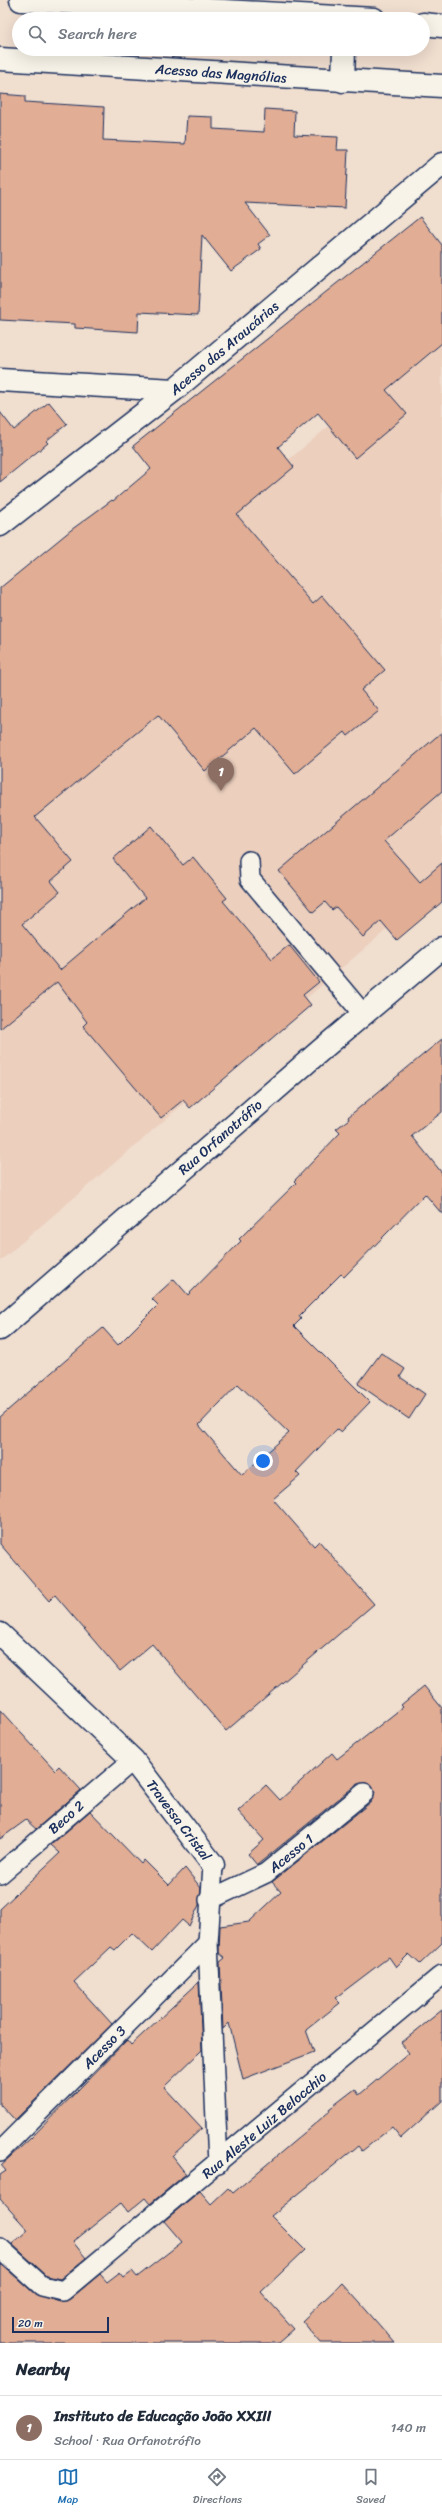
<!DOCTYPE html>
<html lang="en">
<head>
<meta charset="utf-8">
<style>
  body { margin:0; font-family:Sriracha,sans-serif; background:#f6f6f7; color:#1f2937 }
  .scale { position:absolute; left:12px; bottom:10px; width:97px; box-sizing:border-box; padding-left:4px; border:2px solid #1b2f5e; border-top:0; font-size:11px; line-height:14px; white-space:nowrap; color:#1b2f5e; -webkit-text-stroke:3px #f7f3e8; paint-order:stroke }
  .you { position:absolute; left:263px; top:1461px; width:14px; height:14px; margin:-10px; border:3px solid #fff; border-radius:50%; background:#1a73e8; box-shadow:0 0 0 6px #1a73e833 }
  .badge { display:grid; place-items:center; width:26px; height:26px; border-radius:50%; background:#1f6fb2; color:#fff; font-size:13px; font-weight:700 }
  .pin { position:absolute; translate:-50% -33px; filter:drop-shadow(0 1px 2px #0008) }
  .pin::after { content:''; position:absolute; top:21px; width:14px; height:12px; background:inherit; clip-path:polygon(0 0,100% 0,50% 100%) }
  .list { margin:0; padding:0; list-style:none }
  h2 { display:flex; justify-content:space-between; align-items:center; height:52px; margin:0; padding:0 16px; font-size:17px }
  h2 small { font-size:13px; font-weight:400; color:#747a83 }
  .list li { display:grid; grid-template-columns:26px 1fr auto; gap:12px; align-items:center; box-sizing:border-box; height:64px; padding:0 16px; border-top:1px solid #e0e1e3 }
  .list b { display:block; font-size:15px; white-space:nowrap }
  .list p { margin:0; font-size:13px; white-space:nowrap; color:#747a83 }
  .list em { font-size:13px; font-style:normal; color:#747a83 }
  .icon { flex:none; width:22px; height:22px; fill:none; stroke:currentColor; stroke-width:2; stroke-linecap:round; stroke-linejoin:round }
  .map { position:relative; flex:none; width:442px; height:2343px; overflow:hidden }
  .search { position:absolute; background:#fff; box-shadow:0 4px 16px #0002; left:12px; right:12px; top:12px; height:44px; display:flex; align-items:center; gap:10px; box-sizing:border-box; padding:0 14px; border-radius:22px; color:#747a83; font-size:15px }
  .sheet { height:116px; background:#fff }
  nav { display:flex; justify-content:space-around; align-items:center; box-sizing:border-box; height:56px; border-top:1px solid #e0e1e3; background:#fff; font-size:11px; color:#747a83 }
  nav a { display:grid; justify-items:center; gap:2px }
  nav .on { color:#1f6fb2 }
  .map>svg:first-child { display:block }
  .built { fill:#eccfbd }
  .building { fill:#e1ad94; stroke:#1b2f5e; fill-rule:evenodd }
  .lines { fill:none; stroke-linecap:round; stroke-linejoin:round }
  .service-casing { stroke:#1b2f5e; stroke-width:22 }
  .minor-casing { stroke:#1b2f5e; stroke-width:25 }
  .tertiary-casing { stroke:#1b2f5e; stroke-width:25 }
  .service { stroke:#f7f3e8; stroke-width:19 }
  .minor { stroke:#f7f3e8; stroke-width:22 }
  .tertiary { stroke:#f7f3e8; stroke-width:22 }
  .labels { text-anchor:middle; stroke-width:3; stroke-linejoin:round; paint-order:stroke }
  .street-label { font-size:14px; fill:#1b2f5e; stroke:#f7f3e8 }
</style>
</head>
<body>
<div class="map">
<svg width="442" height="2343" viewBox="0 0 442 2343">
  <rect width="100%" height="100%" fill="#f0decf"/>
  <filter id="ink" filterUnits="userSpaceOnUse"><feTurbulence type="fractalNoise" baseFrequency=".025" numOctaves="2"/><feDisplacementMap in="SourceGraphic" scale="8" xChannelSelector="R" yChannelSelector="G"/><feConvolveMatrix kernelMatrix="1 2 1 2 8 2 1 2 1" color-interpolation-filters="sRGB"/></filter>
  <g filter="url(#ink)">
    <polygon class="built" points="442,332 442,882 0,1261 0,700"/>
    <g class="building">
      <polygon points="0,94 25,96 25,102 104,107 103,140 185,144 187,116 213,117 213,129 264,132 265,109 295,111 294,135 338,137 337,150 348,150 345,208 245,203 270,235 258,244 261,249 231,271 202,235 198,315 139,312 138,332 75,328 75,324 0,320"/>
      <polygon points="420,217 442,245 442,343 386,390 407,414 355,458 318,413 278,447 294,467 237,515 313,604 322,596 385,670 361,690 379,711 348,736 345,732 295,774 256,728 205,771 158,715 35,817 73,862 51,881 60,892 22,924 60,970 145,898 113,859 151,826 183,865 193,857 227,898 223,901 272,959 289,945 319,982 303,995 311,1005 190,1108 183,1100 161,1118 83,1026 87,1022 57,982 0,1029 0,588 71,530 112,500 113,501 151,469 133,446"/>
      <polygon points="49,402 67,424 46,441 48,443 0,482 0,412 14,430"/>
      <polygon points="442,732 442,791 384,841 420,882 442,863 442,902 397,940 381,921 363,937 336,907 332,910 325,902 313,912 279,871"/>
      <path d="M442,1039V1112L412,1136L442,1173V1214L425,1194L344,1277L341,1274L299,1316L301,1319L294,1326L370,1402L341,1432L337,1429L296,1472L300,1476L273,1499L314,1546L319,1541L374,1604L226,1731L152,1644L120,1671L55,1595L49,1601L0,1544V1417L103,1328L118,1345L158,1305L152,1299L174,1279L188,1295L241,1241L239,1239L296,1183L294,1181L340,1133L336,1129L349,1119L348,1117ZM238,1384L289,1433L242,1475L199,1425Z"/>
      <polygon points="381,1353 405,1369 400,1377 425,1394 409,1419 358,1384"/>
      <polygon points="424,1686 442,1708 442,1943 420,1964 409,1954 396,1967 389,1957 335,1998 340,2003 306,2030 314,2052 243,2079 229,2023 223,2029 220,1962 225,1958 219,1953 220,1926 249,1922 281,1892 272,1882 371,1802 375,1792 368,1783 357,1784 257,1865 248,1854 264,1840 238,1811 266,1785 280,1800 332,1753 337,1759 403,1707 401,1705"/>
      <polygon points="0,1710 55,1770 59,1766 81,1790 36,1829 26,1820 0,1839"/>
      <polygon points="90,1811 141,1864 144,1860 169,1885 185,1868 201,1888 199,1905 189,1926 182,1920 152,1952 132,1933 115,1950 111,1947 74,1982 112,2024 15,2120 0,2104 0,1909 60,1853 51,1845"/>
      <polygon points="199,1982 202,2050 164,2087 202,2128 172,2156 186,2174 150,2204 145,2198 128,2212 121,2203 73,2242 86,2258 60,2279 47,2276 12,2244 28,2230 0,2199 0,2175 6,2171 1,2165 31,2138 127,2040 131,2045"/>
      <polygon points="442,2010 442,2101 401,2138 392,2127 362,2151 358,2146 271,2216 305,2250 261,2292 294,2329 278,2343 0,2343 0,2263 35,2294 61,2302 70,2299 100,2274 107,2282 120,2272 124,2277 132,2271 137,2277 182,2242 164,2221 200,2191 211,2204 228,2188 233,2193 330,2111 329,2109 355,2089 359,2095 409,2053 401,2043"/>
      <polygon points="342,2283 360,2303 395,2343 321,2343 302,2321"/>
    </g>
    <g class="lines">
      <g class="service-casing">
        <g id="service">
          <polyline points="249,861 250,879 363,1014"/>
          <polyline points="213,1865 208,1943 218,2164"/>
          <polyline points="0,1874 133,1760"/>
          <polyline points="209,1900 266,1873 364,1793"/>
          <polyline points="0,2151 208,1943"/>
          <polyline points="0,2248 42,2286 63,2291 442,1975"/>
        </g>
      </g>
      <g class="minor-casing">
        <g id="minor">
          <polyline points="0,380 174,390"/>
          <polyline points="0,525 174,390 442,164"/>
          <polyline points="0,1634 133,1760 213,1865"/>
        </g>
      </g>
      <g class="tertiary-casing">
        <g id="tertiary">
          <polyline points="21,0 374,19"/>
          <polyline points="423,24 442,26"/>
          <polyline points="0,59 442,86"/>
          <polyline points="343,81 344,49"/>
          <polyline points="0,1329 321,1050 442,948"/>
        </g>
      </g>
      <use href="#service" class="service"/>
      <use href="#minor" class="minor"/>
      <use href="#tertiary" class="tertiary"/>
    </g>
  </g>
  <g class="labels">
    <g class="street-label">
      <text transform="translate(221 73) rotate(4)" y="5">Acesso das Magnólias</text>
      <text transform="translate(224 348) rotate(-40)" y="5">Acesso das Araucárias</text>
      <text transform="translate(220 1137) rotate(-41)" y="5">Rua Orfanotrófio</text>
      <text transform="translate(66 1817) rotate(-41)" y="5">Beco 2</text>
      <text transform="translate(179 1820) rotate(53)" y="5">Travessa Cristal</text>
      <text transform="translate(291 1853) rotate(-39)" y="5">Acesso 1</text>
      <text transform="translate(104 2047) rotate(-45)" y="5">Acesso 3</text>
      <text transform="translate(264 2125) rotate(-40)" y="5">Rua Aleste Luiz Belocchio</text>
    </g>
  </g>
</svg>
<div class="scale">20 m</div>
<div class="you"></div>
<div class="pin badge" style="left:221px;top:791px;background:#8d6e63">1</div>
<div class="search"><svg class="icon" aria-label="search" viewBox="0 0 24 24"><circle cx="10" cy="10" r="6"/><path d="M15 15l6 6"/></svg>Search here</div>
</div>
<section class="sheet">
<h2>Nearby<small></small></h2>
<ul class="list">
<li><span class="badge" style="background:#8d6e63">1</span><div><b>Instituto de Educação João XXIII</b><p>School · Rua Orfanotrófio</p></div><em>140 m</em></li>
</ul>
</section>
<nav>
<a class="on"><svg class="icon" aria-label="map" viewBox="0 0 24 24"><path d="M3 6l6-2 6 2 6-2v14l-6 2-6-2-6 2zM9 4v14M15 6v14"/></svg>Map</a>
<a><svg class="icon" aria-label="directions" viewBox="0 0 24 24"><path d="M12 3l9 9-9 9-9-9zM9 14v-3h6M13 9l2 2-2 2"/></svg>Directions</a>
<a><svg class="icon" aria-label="saved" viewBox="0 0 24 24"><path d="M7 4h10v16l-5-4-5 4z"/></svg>Saved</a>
</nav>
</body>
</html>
